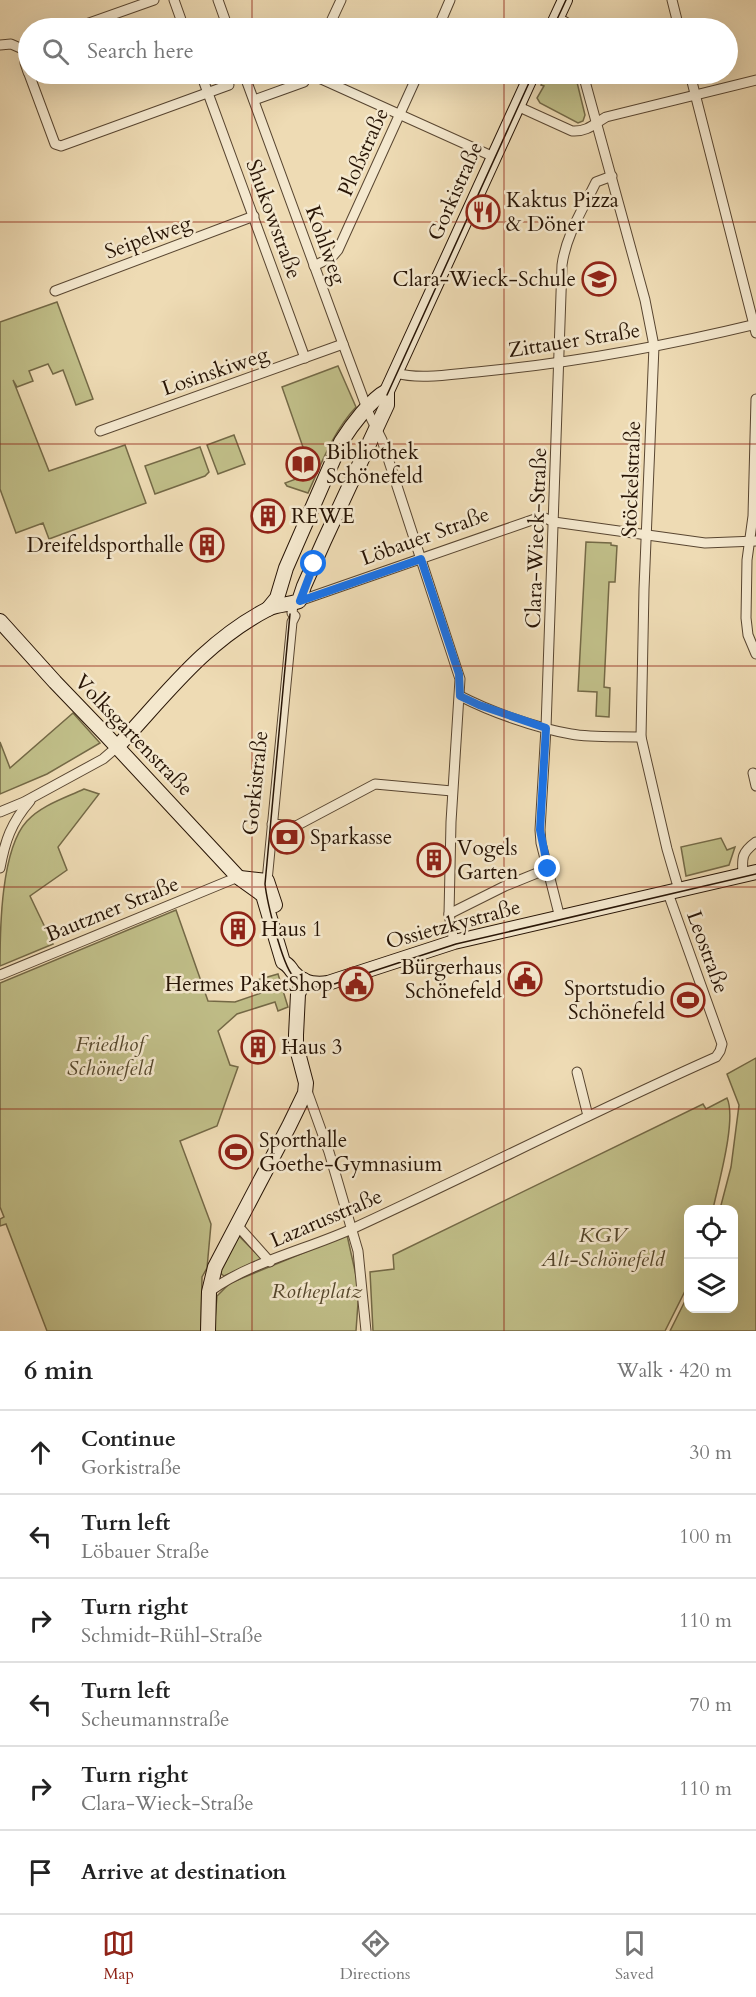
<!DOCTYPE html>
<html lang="en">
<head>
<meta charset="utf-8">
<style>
  body { margin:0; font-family:Cardo,serif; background:#f2f2f2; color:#222 }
  .controls { position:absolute; right:18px; bottom:18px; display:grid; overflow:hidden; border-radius:12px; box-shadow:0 6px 24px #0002 }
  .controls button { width:54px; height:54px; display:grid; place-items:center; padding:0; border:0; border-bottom:2px solid #e0e0e0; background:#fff; color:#222; font:30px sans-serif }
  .stop { position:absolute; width:18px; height:18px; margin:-14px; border:4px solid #1a73e8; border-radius:50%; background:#fff }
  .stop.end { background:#1a73e8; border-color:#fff; box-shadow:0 2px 6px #0008 }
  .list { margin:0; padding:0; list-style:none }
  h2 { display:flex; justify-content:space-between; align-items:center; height:78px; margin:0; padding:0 24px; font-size:26px }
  h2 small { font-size:20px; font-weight:400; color:#767676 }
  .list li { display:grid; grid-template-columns:39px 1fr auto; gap:18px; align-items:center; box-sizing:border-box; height:84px; padding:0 24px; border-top:2px solid #e0e0e0 }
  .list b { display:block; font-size:22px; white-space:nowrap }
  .list p { margin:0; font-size:20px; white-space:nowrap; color:#767676 }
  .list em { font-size:20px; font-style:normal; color:#767676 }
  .icon { flex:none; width:33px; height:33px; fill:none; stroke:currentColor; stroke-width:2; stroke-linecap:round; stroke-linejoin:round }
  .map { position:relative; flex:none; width:756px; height:1331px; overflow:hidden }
  .search { position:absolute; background:#fff; box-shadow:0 6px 24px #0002; left:18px; right:18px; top:18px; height:66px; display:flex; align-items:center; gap:15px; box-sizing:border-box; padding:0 21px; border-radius:33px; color:#767676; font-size:22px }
  .sheet { height:582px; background:#fff }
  nav { display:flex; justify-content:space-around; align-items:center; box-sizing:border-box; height:84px; border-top:2px solid #e0e0e0; background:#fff; font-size:16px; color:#767676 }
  nav a { display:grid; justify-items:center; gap:3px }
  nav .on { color:#8f2418 }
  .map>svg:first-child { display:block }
  .green { fill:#c0be88; stroke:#746946; stroke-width:1.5 }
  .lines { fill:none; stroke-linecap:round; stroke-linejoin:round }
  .street-casing { stroke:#594631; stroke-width:11 }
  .secondary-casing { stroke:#271405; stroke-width:16 }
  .street { stroke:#f4e8ce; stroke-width:9 }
  .secondary { stroke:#f4e8ce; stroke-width:14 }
  .tram { stroke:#271405; stroke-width:1.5 }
  .route { stroke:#1a73e8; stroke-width:8 }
  .grid { fill:none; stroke:#8f2418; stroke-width:1.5; stroke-opacity:0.55 }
  .labels { text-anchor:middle; stroke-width:5; stroke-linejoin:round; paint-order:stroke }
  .street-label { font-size:21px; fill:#271405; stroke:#f4e8ce }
  .poi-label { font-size:21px; fill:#271405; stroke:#f4e8ce; text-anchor:start }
  .park-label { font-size:21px; font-style:italic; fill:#55472c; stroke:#f4e8ce }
</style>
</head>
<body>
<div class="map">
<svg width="756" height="1331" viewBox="0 0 756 1331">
  <rect width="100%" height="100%" fill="#eedbb4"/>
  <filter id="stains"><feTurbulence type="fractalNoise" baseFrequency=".00333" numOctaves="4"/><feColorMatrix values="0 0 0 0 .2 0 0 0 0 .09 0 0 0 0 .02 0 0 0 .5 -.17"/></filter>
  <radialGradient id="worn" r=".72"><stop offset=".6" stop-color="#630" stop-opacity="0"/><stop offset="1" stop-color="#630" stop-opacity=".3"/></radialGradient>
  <g class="green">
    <polygon points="546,74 575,74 585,115 583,121 578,123 540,103 537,98 544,86 541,85"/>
    <polygon points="57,302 93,399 76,405 63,370 53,374 48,364 29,371 33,381 17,387 13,380 49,471 125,445 146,503 49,539 43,523 16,533 0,489 0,322"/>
    <path d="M338,366L356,407C333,432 322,462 308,493L287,486L285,483L312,473L282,387Z"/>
    <polygon points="234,435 245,464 218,474 207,445"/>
    <polygon points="200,447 209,472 205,476 155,494 145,466"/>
    <polygon points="586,542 611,543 611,545 617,546 615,582 609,582 604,687 610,688 609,717 596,716 597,692 578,691"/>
    <polygon points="73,713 100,743 47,774 0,794 0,742 10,768"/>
    <path d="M84,789L99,794L58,847L67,870L30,896L53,944L0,966C0,928 1,849 27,821C42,805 65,798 84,789Z"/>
    <polygon points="721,838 727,850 735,847 729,865 686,876 681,847"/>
    <polygon points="176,910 208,1001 235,1002 261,993 257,980 278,974 288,1007 278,1011 275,1002 237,1014 218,1031 230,1065 238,1067 217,1126 180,1141 211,1224 207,1268 202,1277 201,1331 47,1331 6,1224 0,1226 0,1219 4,1217 0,1207 0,983"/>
    <polygon points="756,1058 756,1331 670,1331 688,1295 688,1308 734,1308 734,1210 720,1209 731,1167 739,1105 727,1074"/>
    <path d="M727,1098C737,1119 718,1185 713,1209L688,1210V1285L665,1331H373L370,1272L394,1269L393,1255L703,1104L706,1109Z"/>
    <polygon points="347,1235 359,1289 356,1331 214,1331 217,1296 230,1283"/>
    <polygon points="239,1236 263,1260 224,1276 219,1272"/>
  </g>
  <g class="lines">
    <g class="street-casing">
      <g id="street">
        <polyline points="174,0 184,28"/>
        <polyline points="218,0 228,28"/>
        <polyline points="672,0 679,28"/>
        <polyline points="557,17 567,23 572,28"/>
        <polyline points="75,28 154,0"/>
        <polyline points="328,28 341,0"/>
        <polyline points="438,28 450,0"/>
        <polyline points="0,45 11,44 27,51"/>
        <polyline points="28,50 25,63 28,72"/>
        <polyline points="29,74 55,144 61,146 229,85"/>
        <polyline points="201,74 305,358"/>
        <polyline points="244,74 343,344 369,414 382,440 460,679 451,822 449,914 454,942"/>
        <polyline points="310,74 494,157"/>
        <polyline points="583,74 645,300 654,346 644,589 641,737 667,849 679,890"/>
        <polyline points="690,74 756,333"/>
        <polyline points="254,100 304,82 308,74"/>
        <path d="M517,106L572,131C587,132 594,124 606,117L756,80"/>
        <polyline points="314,266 332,257 338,250 418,74"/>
        <polyline points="55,291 254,216"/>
        <path d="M396,373C419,380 453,374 477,372C571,363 665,346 756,324"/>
        <polyline points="756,399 753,516 747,560 746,618 748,635 756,654"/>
        <polyline points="100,431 343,344"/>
        <polyline points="299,601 535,519 545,518 554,522 705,543 756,541"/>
        <path d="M460,696C491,712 536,728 571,734C593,738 618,736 641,737"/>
        <polyline points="753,773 756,786"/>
        <polyline points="0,812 24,802 103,759 117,747"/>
        <polyline points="272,824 296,826 375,784 452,791"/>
        <path d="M0,868C5,841 11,823 30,801"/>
        <path d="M743,875C742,858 741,853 756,842"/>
        <polyline points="267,881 292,622 295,616 292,613 293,604"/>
        <polyline points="449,914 505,886 547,869"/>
        <path d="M560,918L541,843L540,830L546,728L562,265C566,235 583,209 596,182L612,176"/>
        <polyline points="0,975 238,877"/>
        <polyline points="577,1072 588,1116"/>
        <polyline points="306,1088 329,1152 358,1251 366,1331"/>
        <polyline points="237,1225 270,1262"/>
        <path d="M209,1292C249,1262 309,1249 354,1228C476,1172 594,1111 716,1057L720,1051L722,1044L668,893"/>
      </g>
    </g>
    <g class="secondary-casing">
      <g id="secondary">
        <polyline points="552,28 565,0"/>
        <path d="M268,609L277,598L286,568L341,442C351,426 371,399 387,391"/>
        <path d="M0,621L55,682L105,734L238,877L263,895L283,962C289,965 289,967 293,972C302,983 315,985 328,983L454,942L756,872"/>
        <path d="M117,747C165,696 204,642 268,609C278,604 289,605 299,601L304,586L324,541L387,405V391L532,74"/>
        <polyline points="240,878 267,881 275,905"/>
        <polyline points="208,1331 209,1292 215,1267 289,1126 305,1093 306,1083 296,1045 296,1035 298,994 304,980"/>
      </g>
    </g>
    <use href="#street" class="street"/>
    <use href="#secondary" class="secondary"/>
    <g class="tram">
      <polyline points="553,28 566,0"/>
      <polyline points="387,395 533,74"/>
      <path d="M290,614L265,884C267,902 282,964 293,976C302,986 315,989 328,986L456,944L756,874"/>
    </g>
  </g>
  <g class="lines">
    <polyline class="route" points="314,564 300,601 421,559 459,674 460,696 479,705 546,728 540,830 548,869"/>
  </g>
  <path class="grid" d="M252,0V28M504,0V28M252,74V1331M504,74V1331M0,222H756M0,444H756M0,666H756M0,887H756M0,1109H756"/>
  <defs>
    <g id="restaurant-ring" transform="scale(1.725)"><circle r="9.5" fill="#f4e8ce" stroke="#8f2418" stroke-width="1.5"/><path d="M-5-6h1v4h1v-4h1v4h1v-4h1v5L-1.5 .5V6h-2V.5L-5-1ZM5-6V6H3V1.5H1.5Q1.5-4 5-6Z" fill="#8f2418"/></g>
    <g id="school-ring" transform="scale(1.725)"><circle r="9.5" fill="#f4e8ce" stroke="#8f2418" stroke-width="1.5"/><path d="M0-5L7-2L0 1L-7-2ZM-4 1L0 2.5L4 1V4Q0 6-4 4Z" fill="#8f2418"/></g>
    <g id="library-ring" transform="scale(1.725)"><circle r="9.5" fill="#f4e8ce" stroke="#8f2418" stroke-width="1.5"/><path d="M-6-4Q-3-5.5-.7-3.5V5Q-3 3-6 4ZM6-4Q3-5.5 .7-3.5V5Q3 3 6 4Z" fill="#8f2418"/></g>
    <g id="building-ring" transform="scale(1.725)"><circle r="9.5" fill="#f4e8ce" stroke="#8f2418" stroke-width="1.5"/><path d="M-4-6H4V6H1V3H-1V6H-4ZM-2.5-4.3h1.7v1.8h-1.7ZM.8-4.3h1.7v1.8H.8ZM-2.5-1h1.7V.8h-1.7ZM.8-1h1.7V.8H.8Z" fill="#8f2418"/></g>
    <g id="bank-ring" transform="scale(1.725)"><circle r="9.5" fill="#f4e8ce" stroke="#8f2418" stroke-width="1.5"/><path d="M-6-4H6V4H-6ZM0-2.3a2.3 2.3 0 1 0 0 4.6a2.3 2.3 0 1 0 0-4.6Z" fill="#8f2418"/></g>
    <g id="civic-ring" transform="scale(1.725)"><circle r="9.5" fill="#f4e8ce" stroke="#8f2418" stroke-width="1.5"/><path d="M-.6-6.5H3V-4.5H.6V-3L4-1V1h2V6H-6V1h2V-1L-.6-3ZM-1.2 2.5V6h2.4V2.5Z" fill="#8f2418"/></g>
    <g id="stadium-ring" transform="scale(1.725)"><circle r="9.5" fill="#f4e8ce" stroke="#8f2418" stroke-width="1.5"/><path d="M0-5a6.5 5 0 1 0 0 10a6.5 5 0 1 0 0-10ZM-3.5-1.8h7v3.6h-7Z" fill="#8f2418"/></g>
  </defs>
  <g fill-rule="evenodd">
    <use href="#restaurant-ring" x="483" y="212"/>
    <use href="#school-ring" x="599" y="279"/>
    <use href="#library-ring" x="303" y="464"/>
    <use href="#building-ring" x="268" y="516"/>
    <use href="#building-ring" x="207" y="545"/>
    <use href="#bank-ring" x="287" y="837"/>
    <use href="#building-ring" x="434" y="860"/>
    <use href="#building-ring" x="238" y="929"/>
    <use href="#civic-ring" x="525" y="979"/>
    <use href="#civic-ring" x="356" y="984"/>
    <use href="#stadium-ring" x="688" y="1000"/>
    <use href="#building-ring" x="258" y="1047"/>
    <use href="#stadium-ring" x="236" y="1152"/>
  </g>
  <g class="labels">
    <g class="street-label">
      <text transform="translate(363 152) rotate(-66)" y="7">Ploßstraße</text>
      <text transform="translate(455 191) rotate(-66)" y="7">Gorkistraße</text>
      <text transform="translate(274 219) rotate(70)" y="7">Shukowstraße</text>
      <text transform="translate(148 237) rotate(-20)" y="7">Seipelweg</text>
      <text transform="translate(326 245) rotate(70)" y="7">Kohlweg</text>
      <text transform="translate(574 340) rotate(-9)" y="7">Zittauer Straße</text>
      <text transform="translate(215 371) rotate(-19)" y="7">Losinskiweg</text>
      <text transform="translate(631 479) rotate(-88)" y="7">Stöckelstraße</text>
      <text transform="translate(425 536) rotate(-20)" y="7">Löbauer Straße</text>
      <text transform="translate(536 538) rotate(-88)" y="7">Clara-Wieck-Straße</text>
      <text transform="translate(134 735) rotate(46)" y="7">Volksgartenstraße</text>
      <text transform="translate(255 783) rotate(-84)" y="7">Gorkistraße</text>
      <text transform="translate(112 909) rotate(-22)" y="7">Bautzner Straße</text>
      <text transform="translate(453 924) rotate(-15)" y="7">Ossietzkystraße</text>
      <text transform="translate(708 952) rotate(70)" y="7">Leostraße</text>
      <text transform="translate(326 1218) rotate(-23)" y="7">Lazarusstraße</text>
    </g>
    <g class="poi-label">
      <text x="506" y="207">Kaktus Pizza<tspan x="506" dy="24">&amp; Döner</tspan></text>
      <text x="576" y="286" text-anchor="end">Clara-Wieck-Schule</text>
      <text x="326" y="459">Bibliothek<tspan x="326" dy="24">Schönefeld</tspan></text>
      <text x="291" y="523">REWE</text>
      <text x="184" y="552" text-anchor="end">Dreifeldsporthalle</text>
      <text x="310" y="844">Sparkasse</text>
      <text x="457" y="855">Vogels<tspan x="457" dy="24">Garten</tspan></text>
      <text x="261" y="936">Haus 1</text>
      <text x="502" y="974" text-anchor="end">Bürgerhaus<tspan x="502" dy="24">Schönefeld</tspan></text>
      <text x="333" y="991" text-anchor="end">Hermes PaketShop</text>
      <text x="665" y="995" text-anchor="end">Sportstudio<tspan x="665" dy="24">Schönefeld</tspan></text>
      <text x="281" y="1054">Haus 3</text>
      <text x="259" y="1147">Sporthalle<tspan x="259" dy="24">Goethe-Gymnasium</tspan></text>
    </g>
    <g class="park-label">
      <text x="110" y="1051">Friedhof<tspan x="110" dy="24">Schönefeld</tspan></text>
      <text x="603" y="1242">KGV<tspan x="603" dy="24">Alt-Schönefeld</tspan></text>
      <text x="317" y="1298">Rotheplatz</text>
    </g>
  </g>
  <rect width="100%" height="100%" filter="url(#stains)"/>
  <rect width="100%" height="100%" fill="url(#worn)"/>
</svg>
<div class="controls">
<button><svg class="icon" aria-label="locate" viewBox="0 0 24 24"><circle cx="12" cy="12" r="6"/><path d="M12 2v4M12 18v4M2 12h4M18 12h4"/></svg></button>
<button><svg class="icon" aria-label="layers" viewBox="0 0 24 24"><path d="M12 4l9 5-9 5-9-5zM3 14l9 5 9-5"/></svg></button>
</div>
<div class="stop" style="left:314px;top:564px"></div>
<div class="stop end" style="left:548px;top:869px"></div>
<div class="search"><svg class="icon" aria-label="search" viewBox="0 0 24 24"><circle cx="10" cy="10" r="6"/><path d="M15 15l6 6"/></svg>Search here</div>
</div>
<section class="sheet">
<h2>6 min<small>Walk · 420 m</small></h2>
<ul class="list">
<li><svg class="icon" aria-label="ahead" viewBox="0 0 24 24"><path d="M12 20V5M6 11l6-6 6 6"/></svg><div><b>Continue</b><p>Gorkistraße</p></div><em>30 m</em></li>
<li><svg class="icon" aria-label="left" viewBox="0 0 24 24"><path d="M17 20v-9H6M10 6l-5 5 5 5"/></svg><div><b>Turn left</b><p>Löbauer Straße</p></div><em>100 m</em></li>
<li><svg class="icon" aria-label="right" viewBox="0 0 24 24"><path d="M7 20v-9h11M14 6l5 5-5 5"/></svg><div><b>Turn right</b><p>Schmidt-Rühl-Straße</p></div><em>110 m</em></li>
<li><svg class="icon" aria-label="left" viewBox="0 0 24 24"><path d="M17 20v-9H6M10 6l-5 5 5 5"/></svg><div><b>Turn left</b><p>Scheumannstraße</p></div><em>70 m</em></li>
<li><svg class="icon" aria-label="right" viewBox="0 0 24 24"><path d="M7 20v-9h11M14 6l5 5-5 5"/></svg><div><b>Turn right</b><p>Clara-Wieck-Straße</p></div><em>110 m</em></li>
<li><svg class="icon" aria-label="arrive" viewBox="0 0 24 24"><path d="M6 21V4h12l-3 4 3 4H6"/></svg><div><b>Arrive at destination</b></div></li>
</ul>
</section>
<nav>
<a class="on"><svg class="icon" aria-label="map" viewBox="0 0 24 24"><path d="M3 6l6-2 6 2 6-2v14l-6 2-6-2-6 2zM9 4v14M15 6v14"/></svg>Map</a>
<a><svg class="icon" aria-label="directions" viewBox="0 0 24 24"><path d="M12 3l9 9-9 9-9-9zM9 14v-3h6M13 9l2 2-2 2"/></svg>Directions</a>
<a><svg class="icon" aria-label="saved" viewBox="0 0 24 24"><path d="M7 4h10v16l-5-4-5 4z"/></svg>Saved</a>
</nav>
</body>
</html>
